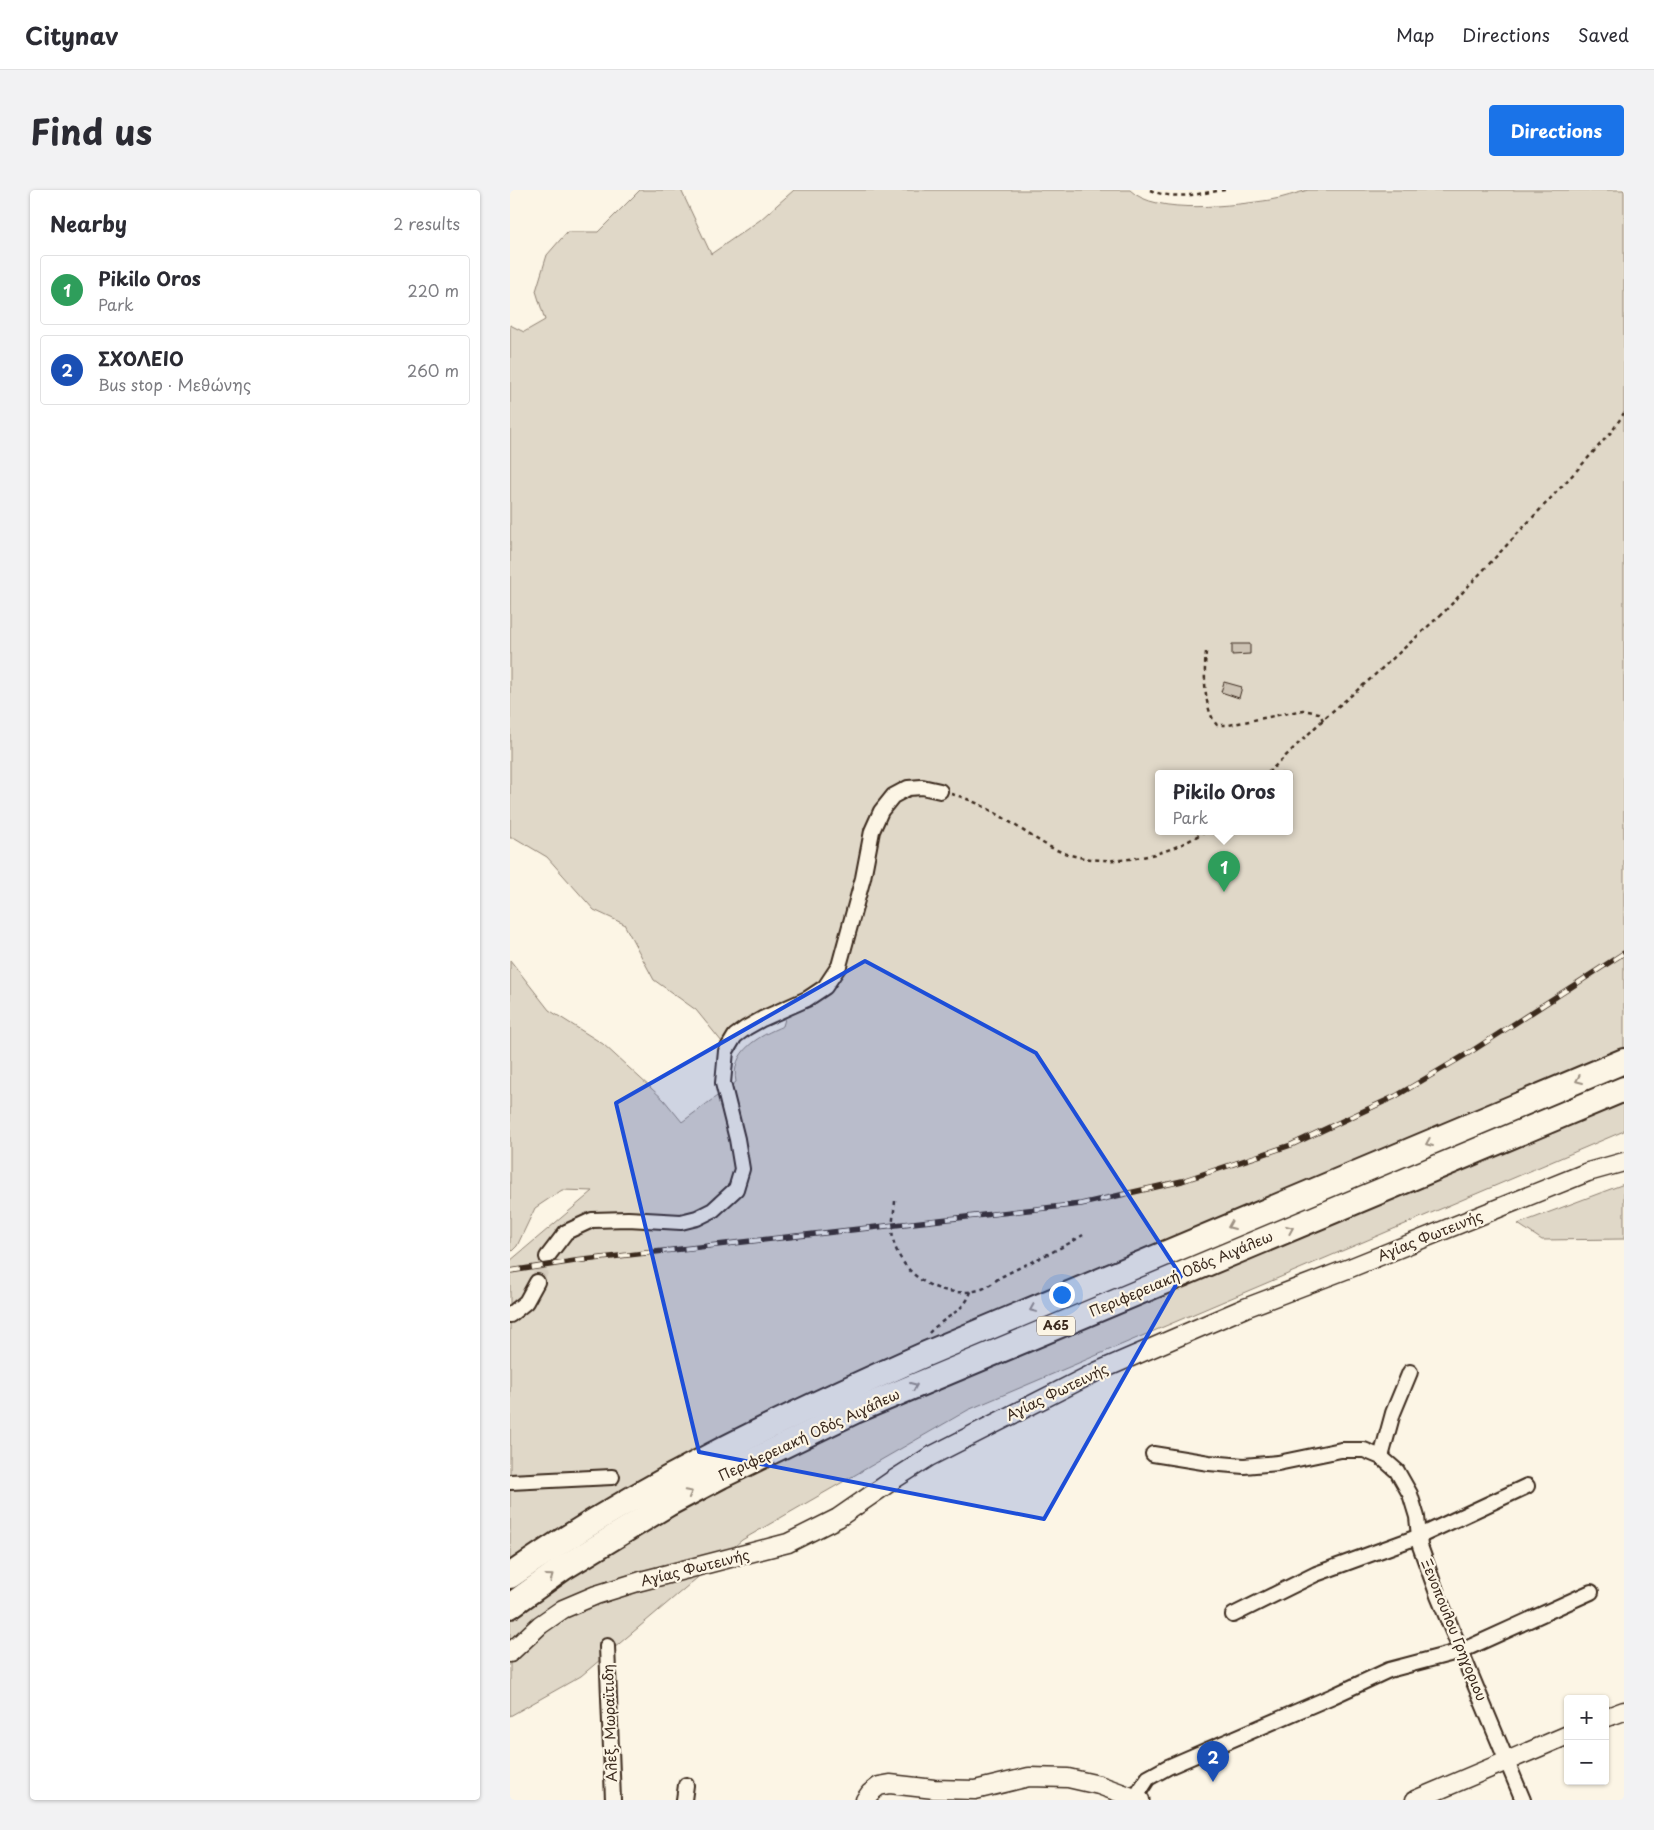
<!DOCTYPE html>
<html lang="en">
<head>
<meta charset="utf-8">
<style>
  body { margin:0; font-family:"Playpen Sans",sans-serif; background:#f2f2f3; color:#2b2b33 }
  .controls { position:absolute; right:15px; bottom:15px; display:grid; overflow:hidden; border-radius:5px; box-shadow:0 1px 4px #0004 }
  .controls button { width:45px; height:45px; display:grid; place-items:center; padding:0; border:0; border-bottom:1px solid #e1e1e2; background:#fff; color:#2b2b33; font:25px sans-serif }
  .you { position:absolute; left:551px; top:1104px; width:18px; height:18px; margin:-12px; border:4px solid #fff; border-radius:50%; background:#1a73e8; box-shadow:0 0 0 8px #1a73e833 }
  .badge { display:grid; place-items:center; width:32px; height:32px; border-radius:50%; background:#1a73e8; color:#fff; font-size:16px; font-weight:700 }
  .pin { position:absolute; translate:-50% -41px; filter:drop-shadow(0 1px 2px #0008) }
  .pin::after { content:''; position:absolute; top:26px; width:18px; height:15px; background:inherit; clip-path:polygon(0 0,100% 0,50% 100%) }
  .popup { position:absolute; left:645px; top:580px; width:138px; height:65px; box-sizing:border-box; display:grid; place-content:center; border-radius:5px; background:#fff; filter:drop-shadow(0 1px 4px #0005); font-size:16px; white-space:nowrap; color:#7c7c81 }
  .popup b { font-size:19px; color:#2b2b33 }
  .popup::after { content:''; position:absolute; left:50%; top:100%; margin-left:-10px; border:10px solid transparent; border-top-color:#fff }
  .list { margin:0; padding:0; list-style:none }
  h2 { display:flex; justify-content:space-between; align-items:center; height:65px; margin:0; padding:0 20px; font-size:21px }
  h2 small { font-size:16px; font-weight:400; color:#7c7c81 }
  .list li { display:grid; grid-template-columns:32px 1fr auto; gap:15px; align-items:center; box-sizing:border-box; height:70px; margin:0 10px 10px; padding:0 10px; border:1px solid #e1e1e2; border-radius:5px }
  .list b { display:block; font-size:19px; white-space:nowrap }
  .list p { margin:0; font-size:16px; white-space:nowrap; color:#7c7c81 }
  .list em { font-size:16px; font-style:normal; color:#7c7c81 }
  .map { position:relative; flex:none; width:1114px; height:1610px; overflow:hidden; border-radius:5px }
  header { display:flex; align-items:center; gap:30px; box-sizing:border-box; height:70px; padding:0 25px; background:#fff; border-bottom:1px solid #e1e1e2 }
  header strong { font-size:24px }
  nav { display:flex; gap:28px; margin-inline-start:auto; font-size:18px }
  .intro { display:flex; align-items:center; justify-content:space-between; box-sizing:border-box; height:120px; padding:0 30px }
  h1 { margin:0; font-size:35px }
  .button { padding:12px 22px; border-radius:5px; background:#1a73e8; color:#fff; font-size:18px; font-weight:700 }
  main { display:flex; gap:30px; padding:0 30px }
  aside { flex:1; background:#fff; border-radius:5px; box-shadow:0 1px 4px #0004 }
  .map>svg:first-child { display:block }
  .green { fill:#e0d8c8; stroke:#8e8173; fill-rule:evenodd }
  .building { fill:#ccc2b3; stroke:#3b2a1e }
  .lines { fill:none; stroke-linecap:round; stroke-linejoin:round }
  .minor-tunnel { stroke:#d5ccbd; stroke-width:14; stroke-dasharray:14 7; stroke-linecap:butt }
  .minor-casing { stroke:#3b2a1e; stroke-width:18 }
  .tertiary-casing { stroke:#3b2a1e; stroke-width:21 }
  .trunk-casing { stroke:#3b2a1e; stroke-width:28 }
  .path { stroke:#3b2a1e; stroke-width:2.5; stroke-dasharray:4 4; stroke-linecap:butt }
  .minor { stroke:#fcf5e5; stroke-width:14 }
  .tertiary { stroke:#fcf5e5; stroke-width:18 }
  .trunk { stroke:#fcf5e5; stroke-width:24 }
  .rail-casing { stroke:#3b2a1e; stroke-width:5.5 }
  .rail { stroke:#fcf5e5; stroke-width:4; stroke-dasharray:11; stroke-linecap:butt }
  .oneway { stroke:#9c9082 }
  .marked { fill:#1d4ed8; fill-opacity:0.2; stroke:#1d4ed8; stroke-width:4; stroke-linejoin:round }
  .labels { text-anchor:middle; stroke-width:4.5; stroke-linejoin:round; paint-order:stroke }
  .shield { fill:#fcf5e5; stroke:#75675a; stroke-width:1 }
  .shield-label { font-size:12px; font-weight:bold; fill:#3b2a1e }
  .street-label { font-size:14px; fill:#3b2a1e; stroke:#fcf5e5 }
</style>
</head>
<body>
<header>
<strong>Citynav</strong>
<nav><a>Map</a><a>Directions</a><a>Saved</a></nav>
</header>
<div class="intro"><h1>Find us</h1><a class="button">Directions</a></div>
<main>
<aside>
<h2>Nearby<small>2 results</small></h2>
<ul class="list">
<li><span class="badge" style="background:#2e9e5b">1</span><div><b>Pikilo Oros</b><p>Park</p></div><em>220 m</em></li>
<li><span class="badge" style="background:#1a4fb4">2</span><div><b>ΣΧΟΛΕΙΟ</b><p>Bus stop · Μεθώνης</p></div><em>260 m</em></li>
</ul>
</aside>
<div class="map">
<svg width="1114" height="1610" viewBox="0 0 1114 1610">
  <rect width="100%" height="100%" fill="#fcf5e5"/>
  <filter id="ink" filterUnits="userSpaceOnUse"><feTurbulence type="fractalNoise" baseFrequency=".02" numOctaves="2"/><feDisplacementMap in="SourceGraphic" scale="10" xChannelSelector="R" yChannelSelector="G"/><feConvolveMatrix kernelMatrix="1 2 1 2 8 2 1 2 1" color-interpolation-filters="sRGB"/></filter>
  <g filter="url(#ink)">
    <g class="green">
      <path d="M130,0H171L201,64L250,30L284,0H620C646,26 726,15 760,10C773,8 786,3 798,0H1114V941L458,1220L232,1350L71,1486L0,1526V1071L83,1001L52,1000L25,1018L7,1056L0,1063V770L39,820L93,854L154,910L172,932L226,892C220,861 249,846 273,836L280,811L221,841L212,852L186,820L144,790L114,734L84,720L37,667L5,648H0V135L14,142L35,130L26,101L37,65L57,42H88ZM649,583H779V641H649Z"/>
      <polygon points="1114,994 1114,1049 1032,1050 1008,1034"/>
    </g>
    <g class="building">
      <polygon points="722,454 740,454 740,464 722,465"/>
      <polygon points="714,492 732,497 729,508 711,502"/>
    </g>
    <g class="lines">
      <polyline class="minor-tunnel" points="27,1092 37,1067"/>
      <g class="minor-casing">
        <g id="minor">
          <polyline points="37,1067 56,1042 82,1030 118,1029 171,1032 187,1028 203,1020 226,999 232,979 227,949 213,893 216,861 225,846 236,838 252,829 297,809 315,797 329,776 353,688 362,641 371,621 383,606 398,598 412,597 430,601"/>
          <polyline points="0,1125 16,1112 27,1092"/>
          <polyline points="643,1264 699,1273 734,1276 768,1273 831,1260 854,1260 871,1267 887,1281 900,1304 907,1327 910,1356 928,1406 1013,1610"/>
          <polyline points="871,1267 883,1223 900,1182"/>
          <polyline points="0,1292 102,1287"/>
          <polyline points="723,1425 806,1384 910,1346 1017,1296"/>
          <polyline points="97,1456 103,1610"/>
          <polyline points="625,1608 638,1588 658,1577 823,1506 879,1480 951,1461 1081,1402"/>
          <polyline points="174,1610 176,1595"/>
        </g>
      </g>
      <g class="tertiary-casing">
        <g id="tertiary">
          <polyline points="0,1463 30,1435 53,1419 86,1405 131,1391 278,1353 328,1328 383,1290 419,1267 586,1182 735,1118 840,1078 1078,982 1114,972"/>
          <polyline points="1095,1528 1114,1521"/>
          <polyline points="355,1610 360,1603 369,1596 380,1594 424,1599 465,1600 519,1587 558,1588 589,1595 630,1610"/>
          <polyline points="905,1610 1058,1545"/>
        </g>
      </g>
      <g class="trunk-casing">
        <g id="trunk">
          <path d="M0,1386C129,1295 272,1228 416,1164L1114,871"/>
          <polyline points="0,1416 53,1378 158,1314 211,1286 345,1221 1114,899"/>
        </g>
      </g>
      <g class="path">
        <path d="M640,0C664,11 690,3 715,0"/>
        <path d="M696,462C694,482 693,519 707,535H719L793,520L809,523L813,530"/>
        <polyline points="758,583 818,525 857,492 936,420 1069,278 1103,240 1114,223"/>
        <path d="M441,604C478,613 506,638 538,656C586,681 652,671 695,641"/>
        <path d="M385,1011C384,1024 381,1037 383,1049C392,1089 435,1111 472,1099C481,1096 487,1088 495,1085C521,1071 548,1061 573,1045"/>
        <path d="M419,1143C432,1128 456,1121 461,1101"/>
      </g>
      <use href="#minor" class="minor"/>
      <use href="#tertiary" class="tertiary"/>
      <use href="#trunk" class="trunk"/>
      <g class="rail-casing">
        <polyline id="rail" points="0,1081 65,1071 571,1014 672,991 781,955 886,906 962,861 1114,763"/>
      </g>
      <use href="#rail" class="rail"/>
    </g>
    <defs><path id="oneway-chevron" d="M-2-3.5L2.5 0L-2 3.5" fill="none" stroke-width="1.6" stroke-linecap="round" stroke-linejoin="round" transform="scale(1.25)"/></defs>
    <g class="oneway">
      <use href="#oneway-chevron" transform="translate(1069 890) rotate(157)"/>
      <use href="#oneway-chevron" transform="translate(919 953) rotate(157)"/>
      <use href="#oneway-chevron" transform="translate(721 1036) rotate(157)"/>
      <use href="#oneway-chevron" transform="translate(780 1039) rotate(-23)"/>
      <use href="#oneway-chevron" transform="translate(523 1119) rotate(157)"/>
      <use href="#oneway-chevron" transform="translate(404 1196) rotate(-23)"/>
      <use href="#oneway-chevron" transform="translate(179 1303) rotate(-28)"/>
      <use href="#oneway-chevron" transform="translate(40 1387) rotate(-36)"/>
    </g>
  </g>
  <path class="marked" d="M355,771L526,863L671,1086L534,1329L189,1262L106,913Z"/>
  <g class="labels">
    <rect class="shield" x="527" y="1126.5" width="38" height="19" rx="4"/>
    <g class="shield-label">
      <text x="546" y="1140">Α65</text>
    </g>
    <g class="street-label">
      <text transform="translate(920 1046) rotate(-22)" y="5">Αγίας Φωτεινής</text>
      <text transform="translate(671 1084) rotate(-23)" y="5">Περιφερειακή Οδός Αιγάλεω</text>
      <text transform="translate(547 1202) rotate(-26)" y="5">Αγίας Φωτεινής</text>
      <text transform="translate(299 1245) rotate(-25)" y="5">Περιφερειακή Οδός Αιγάλεω</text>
      <text transform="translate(185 1378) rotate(-14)" y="5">Αγίας Φωτεινής</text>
      <text transform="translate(944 1440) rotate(68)" y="5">Ξενοπουλου Γρηγοριου</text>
      <text transform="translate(100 1533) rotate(-92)" y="5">Αλεξ. Μωραϊτιδη</text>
    </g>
  </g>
</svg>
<div class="controls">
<button>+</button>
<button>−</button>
</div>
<div class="you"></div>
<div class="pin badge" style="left:714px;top:702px;background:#2e9e5b">1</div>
<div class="popup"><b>Pikilo Oros</b>Park</div>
<div class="pin badge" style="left:703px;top:1592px;background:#1a4fb4">2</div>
</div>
</main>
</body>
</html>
